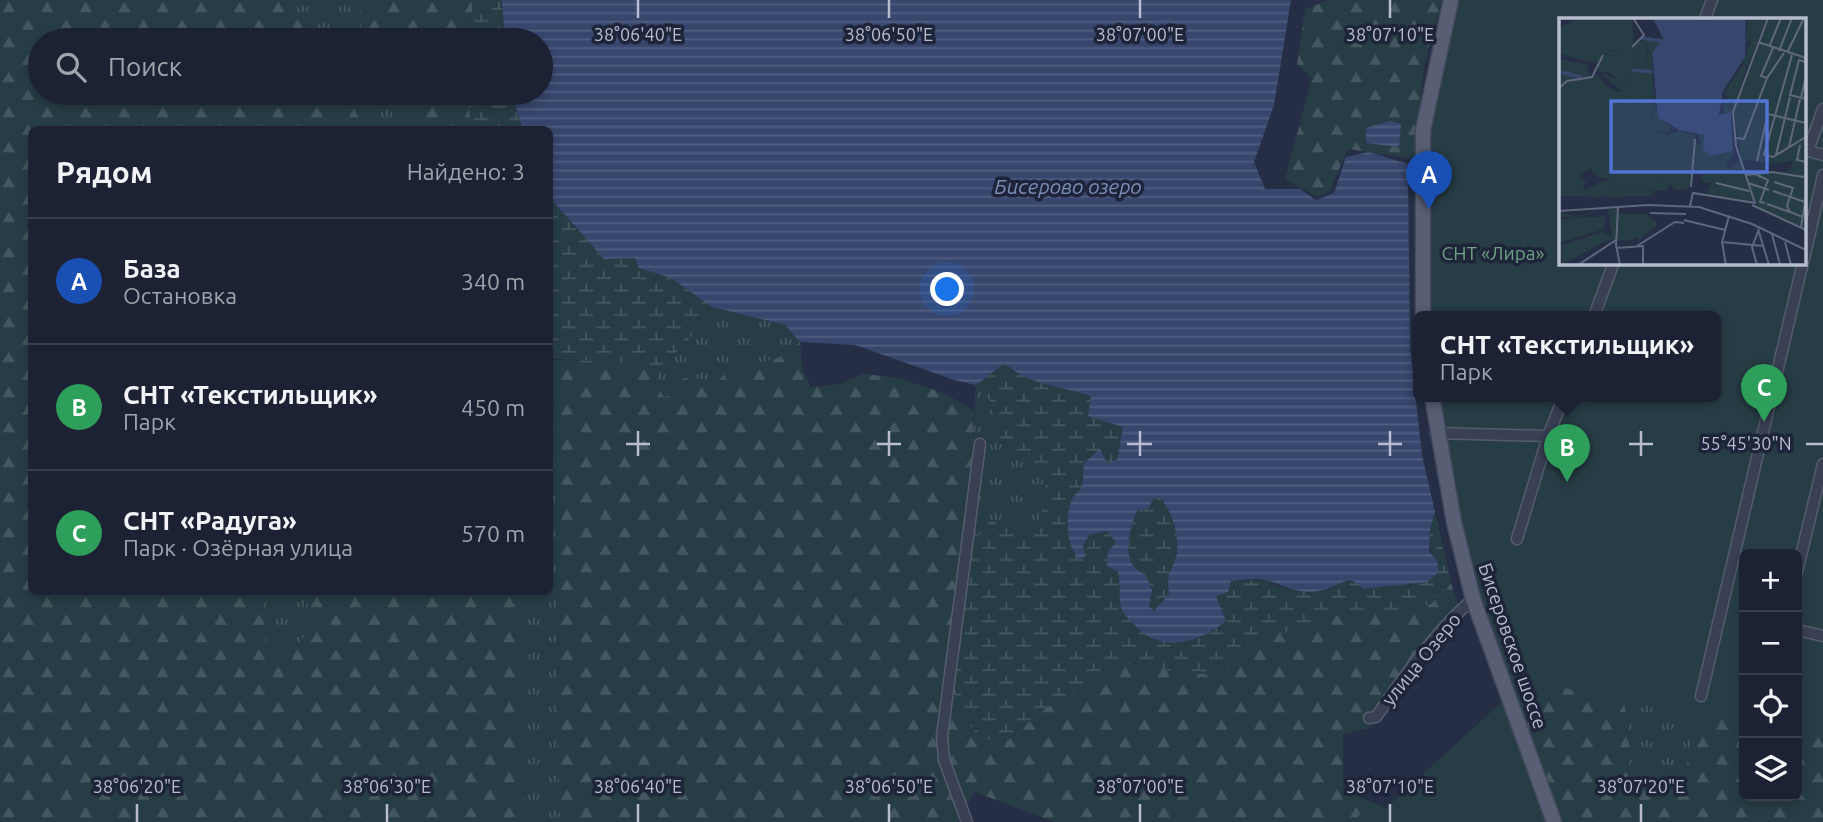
<!DOCTYPE html>
<html lang="ru">
<head>
<meta charset="utf-8">
<style>
  body { margin:0; font-family:Ubuntu,sans-serif; background:#252a3c; color:#f1f3f6 }
  .controls { position:absolute; right:21px; bottom:21px; display:grid; overflow:hidden; border-radius:10px; box-shadow:0 4px 10px #0003 }
  .controls button { width:63px; height:63px; display:grid; place-items:center; padding:0; border:0; border-bottom:2px solid #3a3f4f; background:#1c2234; color:#f1f3f6; font:35px sans-serif }
  .you { position:absolute; left:948px; top:290px; width:24px; height:24px; margin:-18px; border:5px solid #fff; border-radius:50%; background:#1a73e8; box-shadow:0 0 0 10px #1a73e833 }
  .badge { display:grid; place-items:center; width:46px; height:46px; border-radius:50%; background:#bca0f2; color:#fff; font-size:23px; font-weight:700 }
  .pin { position:absolute; translate:-50% -58px; filter:drop-shadow(0 2px 4px #0008) }
  .pin::after { content:''; position:absolute; top:37px; width:24px; height:21px; background:inherit; clip-path:polygon(0 0,100% 0,50% 100%) }
  .popup { position:absolute; left:1413px; top:311px; width:308px; height:91px; box-sizing:border-box; display:grid; place-content:center; border-radius:10px; background:#1c2234; filter:drop-shadow(0 2px 5px #0005); font-size:23px; white-space:nowrap; color:#a0a4ac }
  .popup b { font-size:26px; color:#f1f3f6 }
  .popup::after { content:''; position:absolute; left:50%; top:100%; margin-left:-14px; border:14px solid transparent; border-top-color:#1c2234 }
  .list { margin:0; padding:0; list-style:none }
  h2 { display:flex; justify-content:space-between; align-items:center; height:91px; margin:0; padding:0 28px; font-size:30px }
  h2 small { font-size:23px; font-weight:400; color:#a0a4ac }
  .list li { display:grid; grid-template-columns:46px 1fr auto; gap:21px; align-items:center; box-sizing:border-box; height:126px; padding:0 28px; border-top:2px solid #3a3f4f }
  .list b { display:block; font-size:26px; white-space:nowrap }
  .list p { margin:0; font-size:23px; white-space:nowrap; color:#a0a4ac }
  .list em { font-size:23px; font-style:normal; color:#a0a4ac }
  .icon { flex:none; width:38px; height:38px; fill:none; stroke:currentColor; stroke-width:2; stroke-linecap:round; stroke-linejoin:round }
  .map { position:relative; flex:none; width:1823px; height:822px; overflow:hidden }
  .search { position:absolute; background:#1c2234; box-shadow:0 4px 10px #0003; left:28px; top:28px; width:525px; height:77px; display:flex; align-items:center; gap:18px; box-sizing:border-box; padding:0 24px; border-radius:38px; color:#a0a4ac; font-size:26px }
  .panel { position:absolute; background:#1c2234; box-shadow:0 4px 10px #0003; left:28px; top:126px; width:525px; height:469px; border-radius:10px }
  .map>svg:first-child { display:block }
  .grass { fill:url(#grass-tufts) }
  .forest { fill:url(#forest-firs) }
  .wetland { fill:url(#wetland-marsh) }
  .garden { fill:#273d46; fill-rule:evenodd }
  .water { fill:url(#water-rules); fill-rule:evenodd }
  .lines { fill:none; stroke-linecap:round; stroke-linejoin:round }
  .minor-casing { stroke:#555b6e; stroke-width:13 }
  .major-casing { stroke:#43495d; stroke-width:17 }
  .minor { stroke:#3a4054; stroke-width:10 }
  .major { stroke:#585f74; stroke-width:14 }
  .ticks { fill:none; stroke:#b7bcce; stroke-width:2.5 }
  .labels { text-anchor:middle; stroke-width:7; stroke-linejoin:round; paint-order:stroke }
  .park-label { font-size:19px; fill:#6ca080; stroke:#1e253a }
  .street-label { font-size:19px; fill:#b7bcce; stroke:#1e253a }
  .water-label { font-size:21px; font-style:italic; fill:#7c8db7; stroke:#1e253a }
  .inset-river { fill:none; stroke:#37466d; stroke-width:3.5 }
  .inset-road { fill:none; stroke:#5f677c; stroke-width:2 }
  .view { fill:#5374d4; fill-opacity:0.15; stroke:#5374d4; stroke-width:3.5 }
  .inset-edge { fill:none; stroke:#b7bcce; stroke-width:3.5 }
  .ticks-label { font-size:18px; text-anchor:middle; fill:#b7bcce; stroke:#1e253a; stroke-width:7; stroke-linejoin:round; paint-order:stroke }
</style>
</head>
<body>
<div class="map">
<svg width="1823" height="822" viewBox="0 0 1823 822">
  <defs>
    <pattern id="grass-tufts" width="24" height="20" patternUnits="userSpaceOnUse" patternTransform="scale(1.75)"><rect width="24" height="20" fill="#273d46"/><path d="M3 7l-1-3M5 7V3M7 7l1-3M15 17l-1-3M17 17v-4M19 17l1-3" fill="none" stroke="#445760"/></pattern>
    <pattern id="forest-firs" width="22" height="20" patternUnits="userSpaceOnUse" patternTransform="scale(1.75)"><rect width="22" height="20" fill="#273d46"/><path d="M5 1l3.5 6h-7zM16 11l3.5 6h-7z" fill="#445760"/></pattern>
    <pattern id="wetland-marsh" width="20" height="14" patternUnits="userSpaceOnUse" patternTransform="scale(1.75)"><rect width="20" height="14" fill="#273d46"/><path d="M1 5h8M5 5V1M11 12h8M15 12V8" fill="none" stroke="#445760"/></pattern>
    <pattern id="water-rules" width="6" height="5" patternUnits="userSpaceOnUse" patternTransform="scale(1.75)"><rect width="6" height="5" fill="#37466d"/><path d="M0 2.5h6" fill="none" stroke="#525f81"/></pattern>
  </defs>
  <rect width="100%" height="100%" fill="#252e45"/>
  <g class="grass">
    <polygon points="278,0 359,0 363,40 315,40 315,32"/>
    <polygon points="347,93 385,93 430,129 364,129"/>
    <path d="M712,307L785,325L800,342C782,362 760,364 735,363L719,380L683,378L675,394L664,397L655,383L659,367L685,345Z"/>
    <polygon points="550,359 553,360 560,822 524,822 520,592 550,592"/>
    <polygon points="976,385 990,401 999,437 1018,460 1038,468 1046,483 1038,532 997,520 989,522 983,535 971,534 964,529 961,511 973,462"/>
    <path d="M258,592H298C319,614 314,623 297,646L286,648L264,643L270,622Z"/>
    <polygon points="1624,700 1695,716 1682,793 1658,793 1628,776 1630,753"/>
  </g>
  <g class="forest">
    <path d="M0,0H278L315,32V40H40V93H347L364,129L32,130V592H258L270,622L264,642L286,648L297,646C314,623 319,614 298,592H520L524,822H0Z"/>
    <polygon points="359,0 473,0 470,40 363,40"/>
    <polygon points="1329,0 1442,0 1424,65 1414,159 1348,149 1329,192 1318,197 1285,179 1312,78 1297,65 1305,9"/>
    <polygon points="385,93 468,93 471,129 430,129"/>
    <path d="M800,342L802,369L811,387L840,384L863,374L899,378L944,393L974,411L973,462L961,511L1003,744L1046,708L1126,664L1182,673L1268,635L1302,630L1341,614L1392,612L1431,604L1451,583L1461,614L1369,728L1343,734V790L1372,802L1353,822H1055L975,792L957,822H560L553,360L613,361L659,367L655,383L664,397L675,394L683,378L719,380L735,363C760,364 782,362 800,342Z"/>
    <polygon points="1510,676 1624,700 1630,753 1628,776 1658,793 1682,793 1695,716 1744,722 1744,796 1797,796 1797,729 1823,733 1823,822 1561,822"/>
  </g>
  <g class="wetland">
    <polygon points="473,0 502,0 505,40 470,40"/>
    <polygon points="468,93 511,93 523,129 471,129"/>
    <polygon points="550,198 604,259 635,258 639,268 671,278 712,307 685,345 659,367 613,361 550,359"/>
    <path d="M1005,363L1013,372L1092,396L1089,416L1123,427L1117,460L1107,465L1100,449L1084,463L1083,546L1089,535L1108,531L1116,542L1122,610L1187,641L1218,627L1222,610L1216,596L1230,581L1268,580L1278,587L1331,589L1348,580L1385,588L1396,583L1411,585L1437,561C1425,546 1430,530 1435,512L1451,583L1431,604L1392,612L1341,614L1302,630L1268,635L1240,647L1225,675L1182,673L1126,664L1046,708L1003,744L977,735L962,713L950,674L971,534L983,535L989,522L997,520L1038,532L1046,483L1038,468L1018,460L999,437L990,401L976,385Z"/>
    <path d="M1160,497C1171,511 1179,532 1177,551C1176,570 1165,566 1169,594L1154,611L1149,607L1152,590L1145,574C1119,564 1129,533 1137,511L1149,508L1153,499Z"/>
  </g>
  <g class="garden">
    <path d="M1458,0H1823V733L1797,729V554H1744V722L1695,716L1510,676L1479,596L1460,521L1438,396H1716V316H1430V131ZM1560,19H1804V262H1560Z"/>
    <polygon points="1505,699 1548,822 1353,822 1372,802 1386,808"/>
  </g>
  <g class="water">
    <path d="M502,0H1291L1274,105L1254,162L1265,189H1300L1316,200L1334,193L1346,157L1369,152L1408,164L1410,348L1422,455L1435,512L1430,530L1429,551L1437,561L1439,572L1427,582L1363,589L1358,583L1348,580C1314,597 1303,594 1270,581C1259,577 1242,580 1231,581L1228,592L1216,596L1226,621C1198,644 1158,654 1133,623C1130,620 1124,615 1122,610C1118,600 1121,583 1118,572L1107,566L1108,552L1116,542L1107,531L1089,535L1083,546L1086,556L1079,559C1066,546 1065,516 1072,499C1074,494 1080,491 1082,486C1084,479 1083,470 1084,463L1100,449L1107,464L1117,460L1123,427L1088,416L1091,396C1065,387 1024,384 1005,363L976,385L954,380L855,345L800,342L785,325L712,307L671,278L639,268L635,258L604,259L550,198V130L523,129L511,93H541V40H505ZM1160,497C1171,511 1179,532 1177,551C1176,570 1165,566 1169,594L1154,611L1149,607L1152,590L1145,574C1119,564 1129,532 1137,511L1149,508L1153,499Z"/>
    <polygon points="1390,121 1401,124 1399,147 1366,143 1366,128"/>
  </g>
  <g class="lines">
    <g class="minor-casing">
      <g id="minor">
        <polyline points="1705,19 1712,0"/>
        <polyline points="1823,109 1808,151 1823,155"/>
        <polyline points="1804,259 1823,175"/>
        <polyline points="1594,316 1614,262"/>
        <polyline points="1436,433 1548,436 1564,396"/>
        <polyline points="1517,539 1548,436"/>
        <polyline points="1797,572 1823,464"/>
        <polyline points="1797,630 1823,636"/>
        <polyline points="1701,696 1803,262"/>
        <path d="M1369,718L1376,717C1405,675 1435,632 1473,599"/>
        <polyline points="967,822 944,760 942,736 980,444"/>
      </g>
    </g>
    <g class="major-casing">
      <g id="major">
        <polyline points="1423,316 1423,130 1451,0"/>
        <polyline points="1432,396 1454,522 1473,599 1554,822"/>
      </g>
    </g>
    <use href="#minor" class="minor"/>
    <use href="#major" class="major"/>
  </g>
  <path class="ticks" d="M638,0V18M889,0V18M1140,0V18M1390,0V18M638,431V456M889,431V456M1140,431V456M1390,431V456M1641,431V456M626,444H650M877,444H901M1127,444H1152M1378,444H1402M1629,444H1653M1806,444H1823M137,804V822M387,804V822M638,804V822M889,804V822M1140,804V822M1390,804V822M1641,804V822"/>
  <g class="labels">
    <g class="park-label">
      <text x="1493" y="260">СНТ «Лира»</text>
    </g>
    <g class="street-label">
      <text transform="translate(1513 646) rotate(71)" y="7">Бисеровское шоссе</text>
      <text transform="translate(1421 659) rotate(-51)" y="7">улица Озеро</text>
    </g>
    <g class="water-label">
      <text x="1068" y="194">Бисерово озеро</text>
    </g>
  </g>
  <g transform="translate(1559 18)">
    <rect width="247" height="247" fill="#252e45"/>
    <path d="M80,67L84,90L93,97L90,102L99,114L102,172L49,174L45,179L44,173L97,170L96,118L79,86L58,74Z" fill="#273d46"/>
    <path d="M21,0H73L75,24L86,23L89,31L85,51L92,69L93,97L84,91L80,67L70,74L60,71L40,54L71,67L78,30L53,32L37,45L0,36V10ZM189,0H208L189,48L184,44L192,23L187,24ZM184,47L188,48L173,97L165,100L164,84L169,80L165,74ZM0,54L25,60L38,56L46,67L79,86L97,118V170L45,173V179L0,178ZM31,150L40,160H52L23,173L27,164L20,159ZM121,112L136,118L142,144L176,133L167,146L170,152L154,166L142,163L144,154L136,151L130,170L117,172L110,166L108,172H102L99,114L109,117ZM76,172L93,173L94,178L48,179V174ZM59,190L60,196H87L99,206L80,222L78,219L72,223L48,222L3,247L1,228L43,214L53,218L49,192ZM45,193L18,199H46L45,211L0,225V202L17,199H0V194L16,198Z" fill="#273d46" fill-rule="evenodd"/>
    <path d="M85,18L105,21L93,35V55L96,90L104,105L113,109L108,115L96,113L90,102L94,100L92,69L78,53L85,51L90,34L86,23L79,21ZM138,114L148,120L144,130L150,138L176,133L136,146L137,128L142,124Z" fill="#273d46"/>
    <path d="M210,0H247V212L199,189L188,160L196,185L148,177L150,168L181,143L186,157L230,153L233,147V143L210,146L182,141L175,94ZM74,29L78,30L70,71L50,54H40L38,44L51,34ZM0,41L28,46L31,59L0,53Z" fill="#273d46"/>
    <path d="M94,0H187L186,39L164,73L160,97L172,94L174,133L150,138L144,131L145,117L121,112L99,100L93,35L104,21Z" fill="#37466d"/>
    <path class="inset-river" d="M82,20L103,23M73,52L94,54M0,54L23,59"/>
    <path class="inset-road" d="M199,24L247,40M73,29L85,17L74,0M210,29L222,0M220,33L233,0M229,33L245,0M233,37L205,137L214,139L247,119M247,44L240,42L231,77L247,81M208,60L202,58L214,30M0,70L8,63L33,59L44,37M242,80L247,58M177,120L185,121L208,60L225,35M241,127L238,142L247,144M230,129L241,81M217,137L231,79M198,143L209,96L247,105M196,156L209,162L201,184L206,185M187,157L213,154L245,159M215,164L234,170L228,188L231,194L244,199M157,165L190,173M189,165L210,172M132,169L136,121M214,173L246,184M208,186L231,194M193,187L247,212M131,188L134,175L196,185L177,128L174,94L209,0M59,190L57,227L61,247M0,193L89,187L140,189L193,206L247,232M91,195L127,196M125,202L166,212M242,209L247,178M199,211L210,247M213,216L221,247M163,224L204,228M226,224L232,247M78,228L116,204L125,205M57,230L84,228V247M19,247L57,222M167,247L163,224L170,198M198,247L193,229L200,211"/>
    <path class="view" d="M52,83H208V154H52Z"/>
    <rect width="247" height="247" class="inset-edge"/>
  </g>
  <g class="ticks-label">
    <text x="638" y="41">38°06'40"E</text>
    <text x="889" y="41">38°06'50"E</text>
    <text x="1140" y="41">38°07'00"E</text>
    <text x="1390" y="41">38°07'10"E</text>
    <text x="1746" y="450">55°45'30"N</text>
    <text x="137" y="793">38°06'20"E</text>
    <text x="387" y="793">38°06'30"E</text>
    <text x="638" y="793">38°06'40"E</text>
    <text x="889" y="793">38°06'50"E</text>
    <text x="1140" y="793">38°07'00"E</text>
    <text x="1390" y="793">38°07'10"E</text>
    <text x="1641" y="793">38°07'20"E</text>
  </g>
</svg>
<div class="controls">
<button>+</button>
<button>−</button>
<button><svg class="icon" aria-label="locate" viewBox="0 0 24 24"><circle cx="12" cy="12" r="6"/><path d="M12 2v4M12 18v4M2 12h4M18 12h4"/></svg></button>
<button><svg class="icon" aria-label="layers" viewBox="0 0 24 24"><path d="M12 4l9 5-9 5-9-5zM3 14l9 5 9-5"/></svg></button>
</div>
<div class="you"></div>
<div class="pin badge" style="left:1429px;top:209px;background:#1a4fb4">A</div>
<div class="pin badge" style="left:1567px;top:482px;background:#2e9e5b">B</div>
<div class="popup"><b>СНТ «Текстильщик»</b>Парк</div>
<div class="pin badge" style="left:1764px;top:422px;background:#2e9e5b">C</div>
<div class="search"><svg class="icon" aria-label="search" viewBox="0 0 24 24"><circle cx="10" cy="10" r="6"/><path d="M15 15l6 6"/></svg>Поиск</div>
<section class="panel">
<h2>Рядом<small>Найдено: 3</small></h2>
<ul class="list">
<li><span class="badge" style="background:#1a4fb4">A</span><div><b>База</b><p>Остановка</p></div><em>340 m</em></li>
<li><span class="badge" style="background:#2e9e5b">B</span><div><b>СНТ «Текстильщик»</b><p>Парк</p></div><em>450 m</em></li>
<li><span class="badge" style="background:#2e9e5b">C</span><div><b>СНТ «Радуга»</b><p>Парк · Озёрная улица</p></div><em>570 m</em></li>
</ul>
</section>
</div>
</body>
</html>
